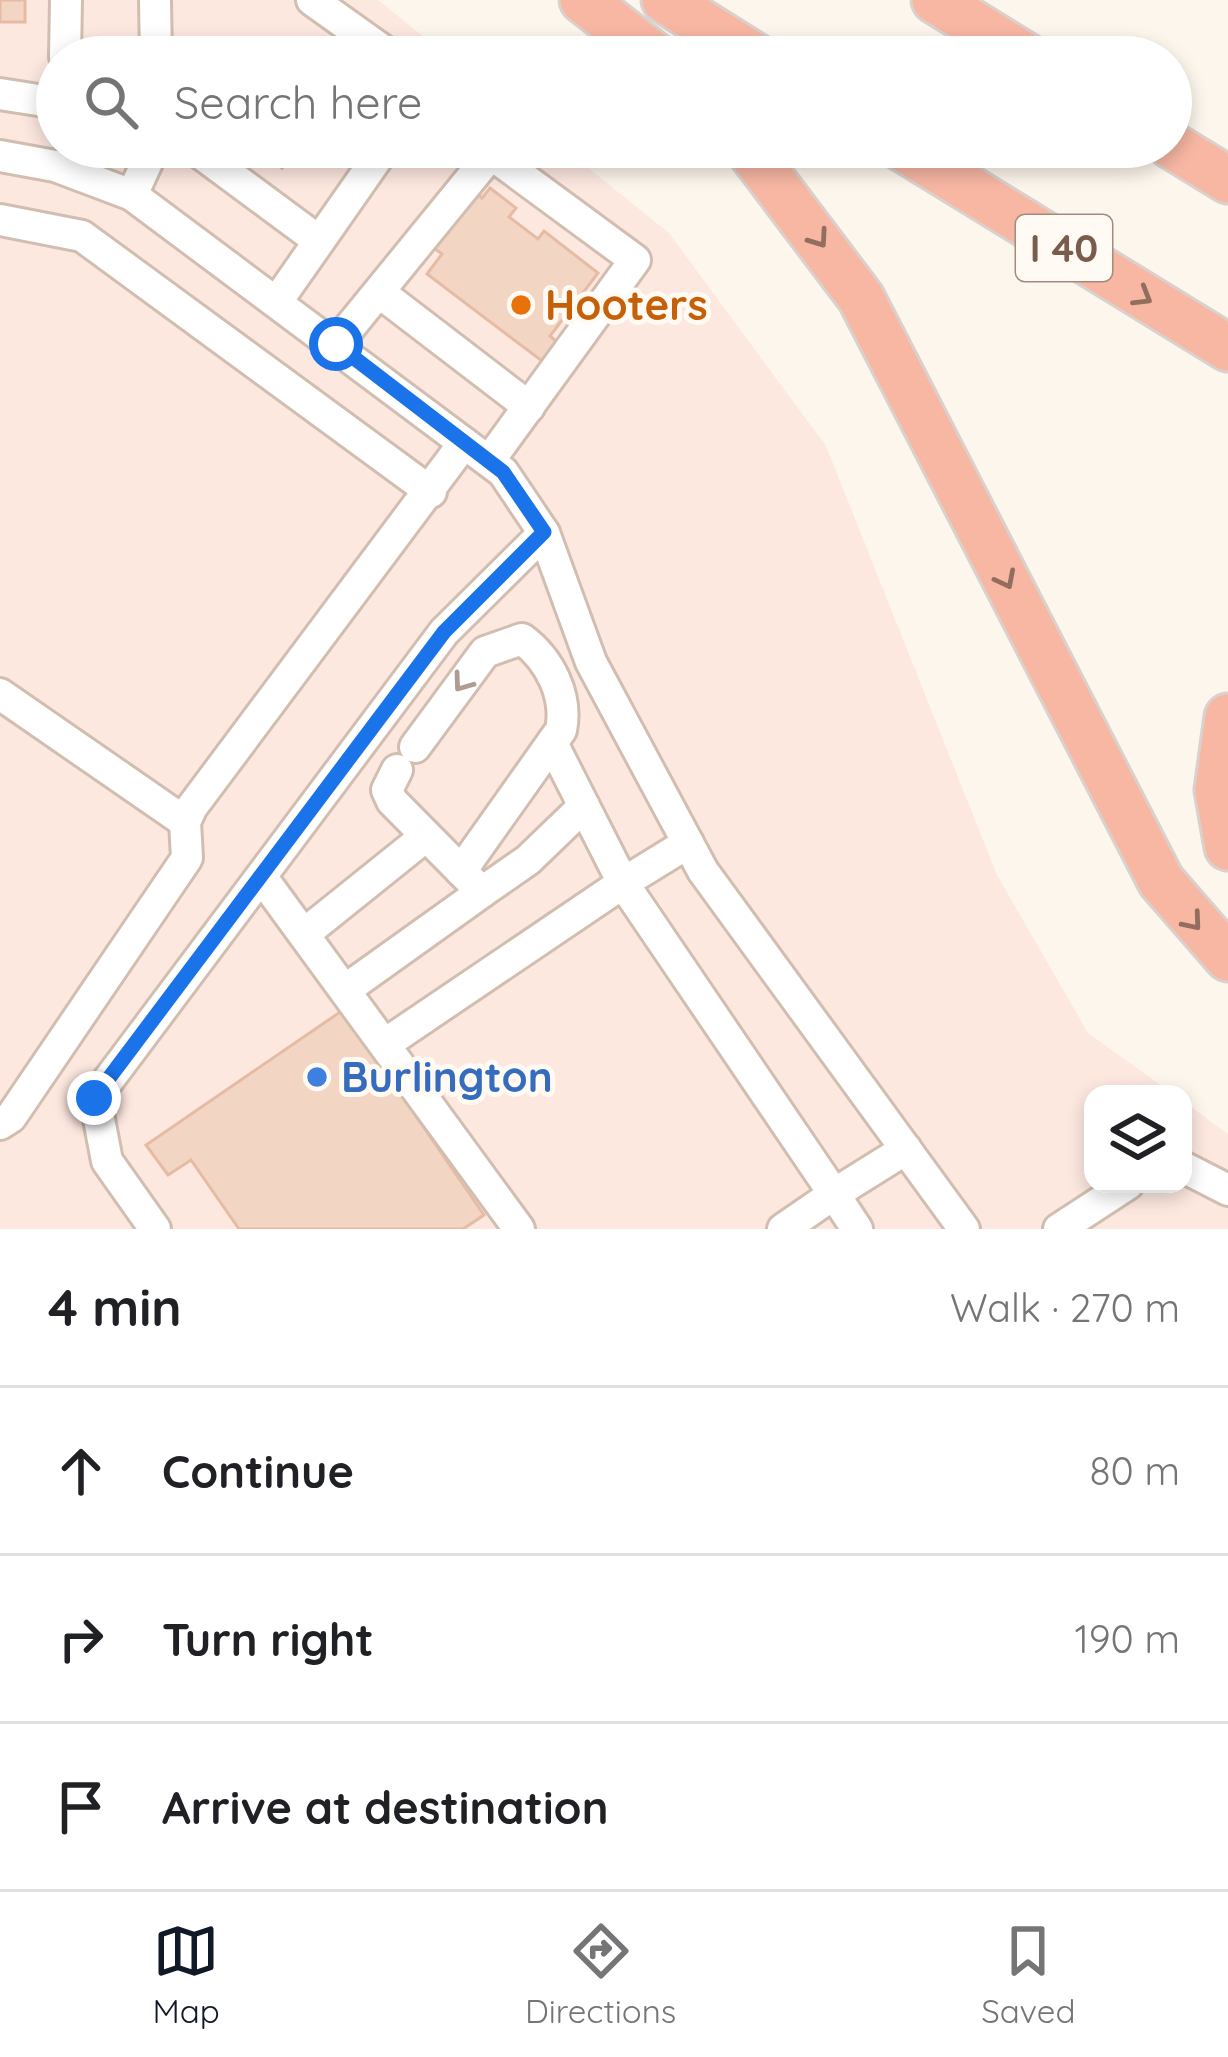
<!DOCTYPE html>
<html lang="en">
<head>
<meta charset="utf-8">
<style>
  body { margin:0; font-family:Quicksand,sans-serif; background:#f6f6f6; color:#202124 }
  .controls { position:absolute; right:36px; bottom:36px; display:grid; overflow:hidden; border-radius:24px; box-shadow:0 6px 18px #0003 }
  .controls button { width:108px; height:108px; display:grid; place-items:center; padding:0; border:0; border-bottom:3px solid #e0e0e0; background:#fff; color:#202124; font:60px sans-serif }
  .stop { position:absolute; width:36px; height:36px; margin:-27px; border:9px solid #1a73e8; border-radius:50%; background:#fff }
  .stop.end { background:#1a73e8; border-color:#fff; box-shadow:0 3px 12px #0008 }
  .list { margin:0; padding:0; list-style:none }
  h2 { display:flex; justify-content:space-between; align-items:center; height:156px; margin:0; padding:0 48px; font-size:51px }
  h2 small { font-size:39px; font-weight:400; color:#757577 }
  .list li { display:grid; grid-template-columns:78px 1fr auto; gap:36px; align-items:center; box-sizing:border-box; height:168px; padding:0 48px; border-top:3px solid #e0e0e0 }
  .list b { display:block; font-size:45px; white-space:nowrap }
  .list em { font-size:39px; font-style:normal; color:#757577 }
  .icon { flex:none; width:66px; height:66px; fill:none; stroke:currentColor; stroke-width:2; stroke-linecap:round; stroke-linejoin:round }
  .map { position:relative; flex:none; width:1228px; height:1229px; overflow:hidden }
  .search { position:absolute; background:#fff; box-shadow:0 6px 18px #0003; left:36px; right:36px; top:36px; height:132px; display:flex; align-items:center; gap:30px; box-sizing:border-box; padding:0 42px; border-radius:66px; color:#757577; font-size:45px }
  .sheet { height:660px; background:#fff }
  nav { display:flex; justify-content:space-around; align-items:center; box-sizing:border-box; height:168px; border-top:3px solid #e0e0e0; background:#fff; font-size:33px; color:#757577 }
  nav a { display:grid; justify-items:center; gap:6px }
  nav .on { color:#111827 }
  .map>svg:first-child { display:block }
  .commercial { fill:#fde8e0 }
  .building { fill:#f3d5c3; stroke:#e6bba3; stroke-width:3 }
  .lines { fill:none; stroke-linecap:round; stroke-linejoin:round }
  .minor-casing { stroke:#d1beb0; stroke-width:36 }
  .highway-casing { stroke:#dad1cd; stroke-width:51 }
  .minor { stroke:#fff; stroke-width:30 }
  .highway { stroke:#f7b7a3; stroke-width:45 }
  .oneway { stroke:#936e5e }
  .oneway2 { stroke:#af9d94 }
  .route { stroke:#1a73e8; stroke-width:15 }
  .food-dot { fill:#e8710a; stroke:#fffaf3; stroke-width:4.5 }
  .shop-dot { fill:#3f7fe0; stroke:#fffaf3; stroke-width:4.5 }
  .labels { text-anchor:middle; stroke-width:10; stroke-linejoin:round; paint-order:stroke }
  .shield { fill:#fffaf3; stroke:#a28b7f; stroke-width:3 }
  .shield-label { font-size:39px; font-weight:bold; fill:#7a5c4d }
  .food-label { font-size:42px; font-weight:bold; fill:#c56008; stroke:#fffaf3; text-anchor:start }
  .shop-label { font-size:42px; font-weight:bold; fill:#366cbe; stroke:#fffaf3; text-anchor:start }
</style>
</head>
<body>
<div class="map">
<svg width="1228" height="1229" viewBox="0 0 1228 1229">
  <rect width="100%" height="100%" fill="#fdf6ec"/>
  <polygon class="commercial" points="0,0 378,0 449,57 57,57 57,147 562,147 669,233 826,446 997,875 1088,1033 1173,1094 1093,1094 1093,1184 1183,1184 1183,1101 1228,1134 1228,1229 0,1229"/>
  <g class="building">
    <rect x="0" y="0" width="25" height="22"/>
    <polygon points="254,147 308,147 295,164 288,159 282,168"/>
    <polygon points="490,188 516,208 509,217 538,239 544,231 598,273 550,336 557,342 542,361 427,274 442,254 430,245 476,193 482,198"/>
    <polygon points="343,1010 484,1215 463,1229 239,1229 191,1160 168,1175 146,1145"/>
  </g>
  <g class="lines">
    <g class="minor-casing">
      <g id="minor">
        <polyline points="155,0 156,57"/>
        <polyline points="312,0 392,57"/>
        <polyline points="65,57 66,0"/>
        <polyline points="0,94 57,103"/>
        <polyline points="192,147 319,241"/>
        <polyline points="0,156 55,166 132,195 464,443 192,807 185,822 187,858 11,1117 0,1124"/>
        <polyline points="132,195 154,147"/>
        <polyline points="0,220 82,236 431,492"/>
        <polyline points="379,292 529,407"/>
        <polyline points="278,300 385,147"/>
        <polyline points="336,344 491,154 635,260 489,461"/>
        <polyline points="464,443 503,472 544,533 591,662 703,871 964,1229"/>
        <polyline points="0,694 185,822"/>
        <path d="M415,747L485,652L522,639C550,660 568,696 561,730L461,871"/>
        <polyline points="688,843 623,883 834,1194 906,1149"/>
        <polyline points="263,879 519,1229"/>
        <polyline points="482,892 528,860 584,806"/>
        <polyline points="304,934 426,836"/>
        <polyline points="345,990 482,892 392,801 387,790 397,770"/>
        <polyline points="385,1044 623,883 552,743"/>
        <polyline points="1183,1167 1228,1190"/>
        <polyline points="155,1229 107,1161 95,1098 444,632 544,533"/>
        <polyline points="783,1229 834,1194 857,1229"/>
        <polyline points="1059,1229 1128,1184"/>
      </g>
    </g>
    <g class="highway-casing">
      <g id="highway">
        <polyline points="583,0 656,57"/>
        <polyline points="665,0 756,57"/>
        <polyline points="935,0 1027,57"/>
        <polyline points="1171,145 1228,180"/>
        <polyline points="747,147 861,298 1161,881 1228,958"/>
        <polyline points="901,147 1228,348"/>
        <polyline points="1228,717 1218,790 1228,847"/>
      </g>
    </g>
    <use href="#minor" class="minor"/>
    <use href="#highway" class="highway"/>
  </g>
  <defs><path id="oneway-chevron" d="M-2-3.5L2.5 0L-2 3.5" fill="none" stroke-width="1.6" stroke-linecap="round" stroke-linejoin="round" transform="scale(3)"/></defs>
  <g class="oneway">
    <use href="#oneway-chevron" transform="translate(819 239) rotate(55)"/>
    <use href="#oneway-chevron" transform="translate(1143 297) rotate(31)"/>
    <use href="#oneway-chevron" transform="translate(1006 580) rotate(63)"/>
    <use href="#oneway-chevron" transform="translate(1193 922) rotate(50)"/>
  </g>
  <use class="oneway2" href="#oneway-chevron" transform="translate(462 683) rotate(126)"/>
  <g class="lines">
    <polyline class="route" points="94,1098 444,632 544,532 503,472 336,344"/>
  </g>
  <circle class="food-dot" cx="521" cy="305" r="12"/>
  <circle class="shop-dot" cx="317" cy="1077" r="12"/>
  <g class="labels">
    <rect class="shield" x="1016" y="215" width="96" height="66" rx="9"/>
    <g class="shield-label">
      <text x="1064" y="262">I 40</text>
    </g>
    <g class="food-label">
      <text x="545" y="320">Hooters</text>
    </g>
    <g class="shop-label">
      <text x="341" y="1092">Burlington</text>
    </g>
  </g>
</svg>
<div class="controls">
<button><svg class="icon" aria-label="layers" viewBox="0 0 24 24"><path d="M12 4l9 5-9 5-9-5zM3 14l9 5 9-5"/></svg></button>
</div>
<div class="stop" style="left:336px;top:344px"></div>
<div class="stop end" style="left:94px;top:1098px"></div>
<div class="search"><svg class="icon" aria-label="search" viewBox="0 0 24 24"><circle cx="10" cy="10" r="6"/><path d="M15 15l6 6"/></svg>Search here</div>
</div>
<section class="sheet">
<h2>4 min<small>Walk · 270 m</small></h2>
<ul class="list">
<li><svg class="icon" aria-label="ahead" viewBox="0 0 24 24"><path d="M12 20V5M6 11l6-6 6 6"/></svg><div><b>Continue</b></div><em>80 m</em></li>
<li><svg class="icon" aria-label="right" viewBox="0 0 24 24"><path d="M7 20v-9h11M14 6l5 5-5 5"/></svg><div><b>Turn right</b></div><em>190 m</em></li>
<li><svg class="icon" aria-label="arrive" viewBox="0 0 24 24"><path d="M6 21V4h12l-3 4 3 4H6"/></svg><div><b>Arrive at destination</b></div></li>
</ul>
</section>
<nav>
<a class="on"><svg class="icon" aria-label="map" viewBox="0 0 24 24"><path d="M3 6l6-2 6 2 6-2v14l-6 2-6-2-6 2zM9 4v14M15 6v14"/></svg>Map</a>
<a><svg class="icon" aria-label="directions" viewBox="0 0 24 24"><path d="M12 3l9 9-9 9-9-9zM9 14v-3h6M13 9l2 2-2 2"/></svg>Directions</a>
<a><svg class="icon" aria-label="saved" viewBox="0 0 24 24"><path d="M7 4h10v16l-5-4-5 4z"/></svg>Saved</a>
</nav>
</body>
</html>
